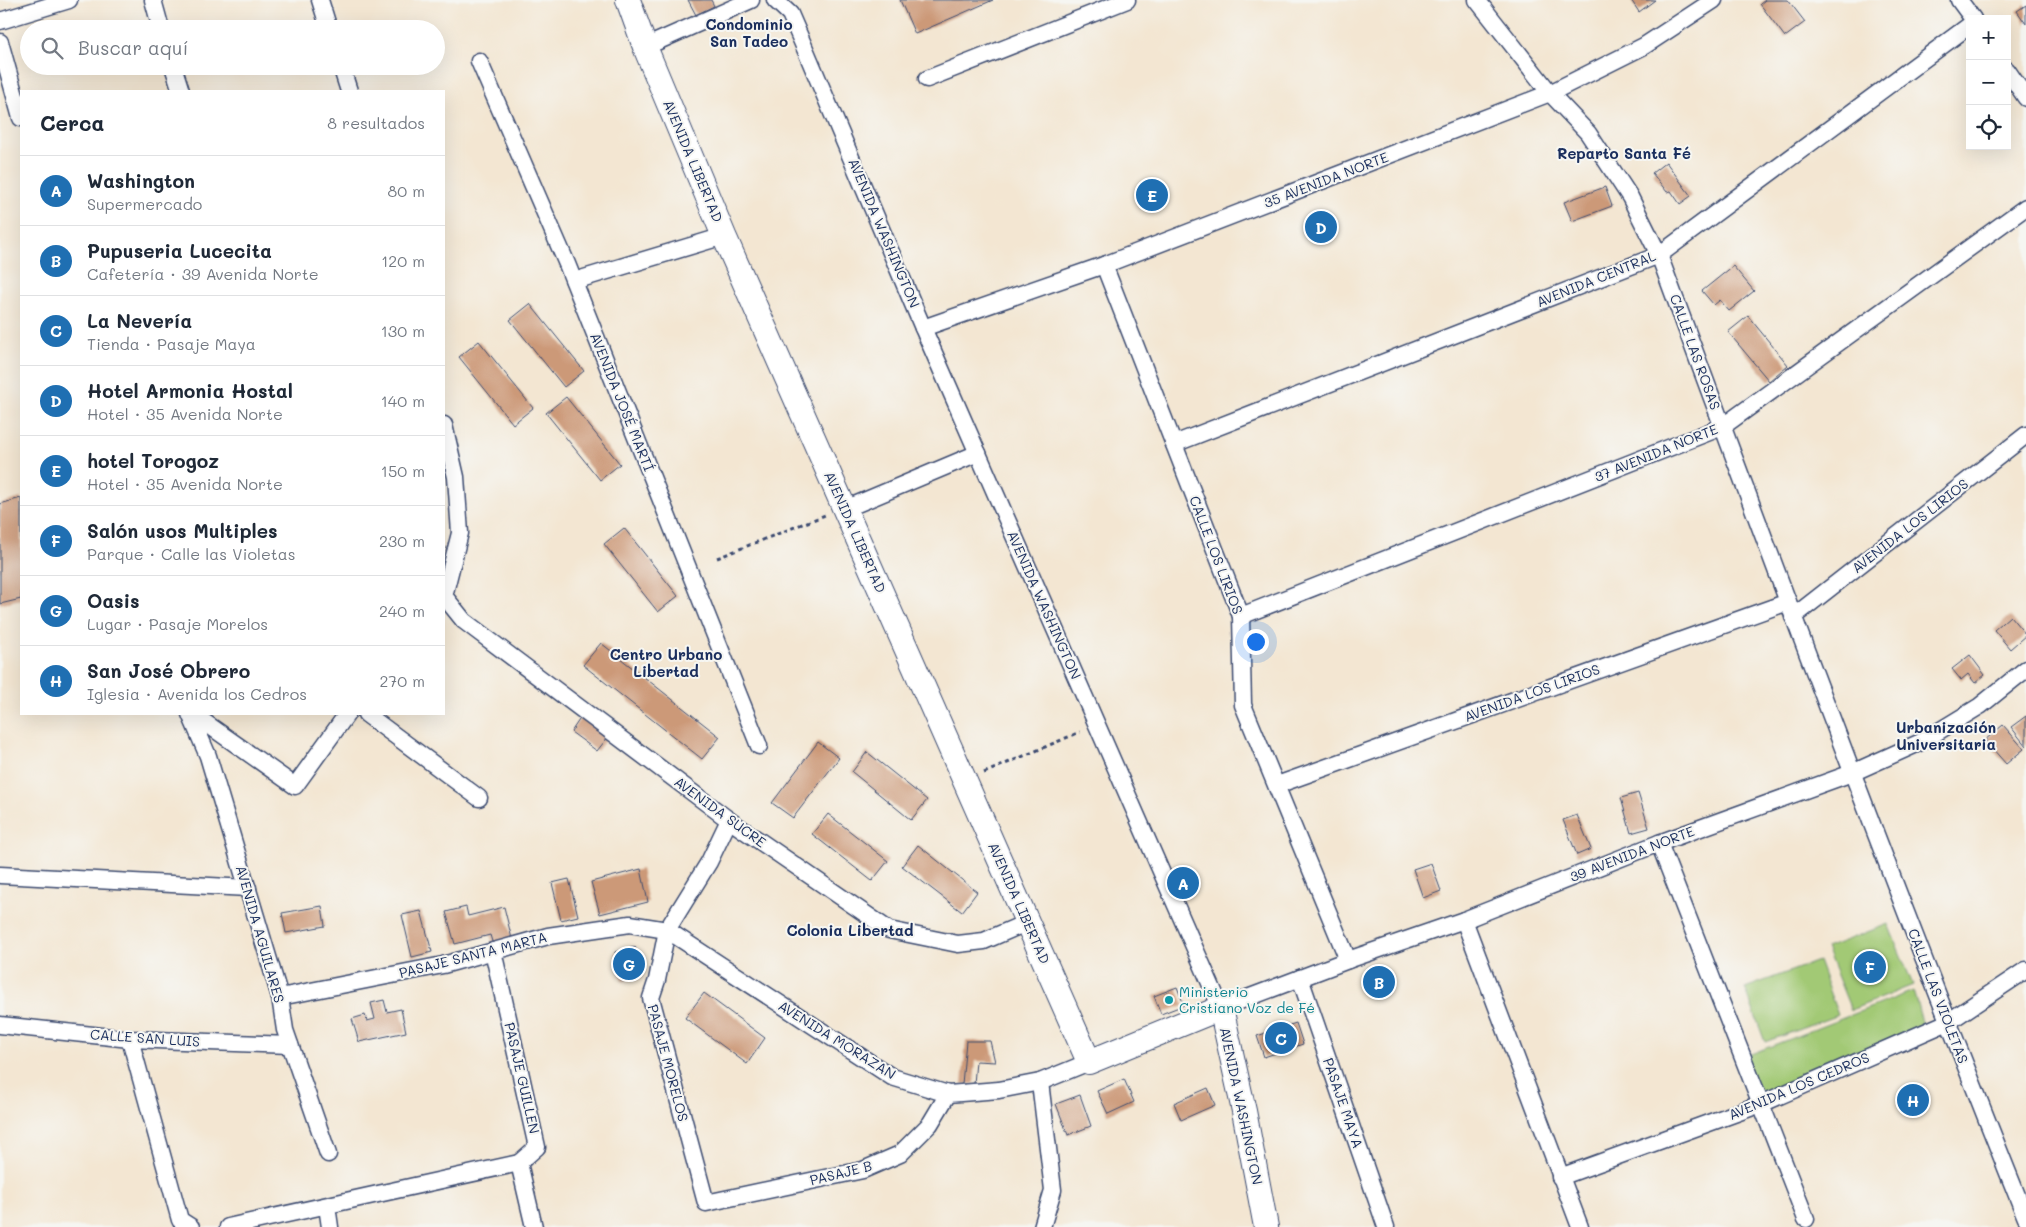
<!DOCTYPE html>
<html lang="es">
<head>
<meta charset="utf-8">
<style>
  body { margin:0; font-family:Mali,sans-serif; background:#f2f2f3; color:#1f2937 }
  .controls { position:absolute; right:15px; top:15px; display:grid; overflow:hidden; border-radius:0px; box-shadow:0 5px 20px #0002 }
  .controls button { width:45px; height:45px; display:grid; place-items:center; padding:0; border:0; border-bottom:1px solid #e0e1e3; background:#fff; color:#1f2937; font:25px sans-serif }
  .you { position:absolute; left:1255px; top:641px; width:18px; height:18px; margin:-12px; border:4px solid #fff; border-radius:50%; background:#1a73e8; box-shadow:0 0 0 8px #1a73e833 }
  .badge { display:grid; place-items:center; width:32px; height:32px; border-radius:50%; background:#1f6fb2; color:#fff; font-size:16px; font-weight:700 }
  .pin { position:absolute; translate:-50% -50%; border:2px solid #fff; box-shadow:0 1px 5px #0006 }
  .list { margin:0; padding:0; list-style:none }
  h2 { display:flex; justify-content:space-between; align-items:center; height:65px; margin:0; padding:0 20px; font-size:21px }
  h2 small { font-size:16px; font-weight:400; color:#747a83 }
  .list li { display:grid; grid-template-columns:32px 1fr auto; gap:15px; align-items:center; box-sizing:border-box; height:70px; padding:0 20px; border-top:1px solid #e0e1e3 }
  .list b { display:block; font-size:19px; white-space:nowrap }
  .list p { margin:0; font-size:16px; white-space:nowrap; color:#747a83 }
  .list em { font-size:16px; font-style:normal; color:#747a83 }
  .icon { flex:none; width:28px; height:28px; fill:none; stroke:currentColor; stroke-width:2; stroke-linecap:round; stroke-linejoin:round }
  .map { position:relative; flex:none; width:2026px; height:1227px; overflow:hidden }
  .search { position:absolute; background:#fff; box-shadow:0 5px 20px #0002; left:20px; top:20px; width:425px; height:55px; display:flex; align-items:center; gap:12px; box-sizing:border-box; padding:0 18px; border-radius:28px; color:#747a83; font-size:19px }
  .panel { position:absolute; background:#fff; box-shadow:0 5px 20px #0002; left:20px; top:90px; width:425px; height:625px; border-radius:0px }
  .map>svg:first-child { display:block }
  .green { fill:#a2c974; stroke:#5e7c69 }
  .building { fill:#cc9978 }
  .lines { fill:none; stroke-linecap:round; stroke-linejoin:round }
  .street-casing { stroke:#3b4a6f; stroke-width:19 }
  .secondary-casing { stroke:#3b4a6f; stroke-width:26 }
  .path { stroke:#3b4a6f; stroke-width:3; stroke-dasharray:4 4; stroke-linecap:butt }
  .street { stroke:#fff; stroke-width:16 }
  .secondary { stroke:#fff; stroke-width:24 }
  .culture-dot { fill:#0f9aa8; stroke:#f6f6f2; stroke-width:2 }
  .labels { text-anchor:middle; stroke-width:4; stroke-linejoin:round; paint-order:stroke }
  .street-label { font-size:14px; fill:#1b2f5e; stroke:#f6f6f2 }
  .culture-label { font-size:14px; fill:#0d838f; stroke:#f6f6f2; text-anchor:start }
  .neighbourhood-label { font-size:15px; font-weight:bold; fill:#1b2f5e; stroke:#f6f6f2 }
</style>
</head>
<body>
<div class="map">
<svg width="2026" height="1227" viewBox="0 0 2026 1227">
  <rect width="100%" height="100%" fill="#f6f6f2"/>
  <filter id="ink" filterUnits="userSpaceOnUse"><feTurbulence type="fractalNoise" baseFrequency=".02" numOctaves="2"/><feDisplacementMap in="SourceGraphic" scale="10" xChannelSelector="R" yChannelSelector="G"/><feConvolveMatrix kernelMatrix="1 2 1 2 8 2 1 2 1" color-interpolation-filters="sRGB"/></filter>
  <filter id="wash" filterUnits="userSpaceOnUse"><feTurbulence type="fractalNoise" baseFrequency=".0096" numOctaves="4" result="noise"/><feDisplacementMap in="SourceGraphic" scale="20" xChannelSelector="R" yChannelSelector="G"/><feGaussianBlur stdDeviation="1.12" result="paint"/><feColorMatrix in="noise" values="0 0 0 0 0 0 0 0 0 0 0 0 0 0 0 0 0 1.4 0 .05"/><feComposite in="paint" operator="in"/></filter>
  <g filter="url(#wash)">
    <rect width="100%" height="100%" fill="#f3e6d2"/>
    <g class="green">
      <polygon points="1888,924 1913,985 1851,1010 1826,948"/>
      <polygon points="1818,961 1838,1015 1765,1042 1745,988"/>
      <polygon points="1913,991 1923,1025 1759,1097 1743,1057"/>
    </g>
    <g id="blocks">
      <g class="building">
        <polygon points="688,0 711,0 714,6 696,15"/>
        <polygon points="900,0 993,0 915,34"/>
        <polygon points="1631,0 1655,0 1639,12"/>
        <polygon points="1765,0 1788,0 1805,22 1785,37 1760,4"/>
        <polygon points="2026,5 2026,24 2017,11"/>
        <polygon points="1666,162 1691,196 1680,204 1671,191 1667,192 1652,173"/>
        <polygon points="1605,187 1612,206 1572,221 1564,202"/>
        <polygon points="1733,266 1754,291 1729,311 1720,300 1714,305 1702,291"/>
        <polygon points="530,304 584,371 564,387 510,320"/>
        <polygon points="1748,316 1788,365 1769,381 1728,332"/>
        <polygon points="479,341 533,408 513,424 459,357"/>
        <polygon points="566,397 620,464 600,480 546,413"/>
        <polygon points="21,498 21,599 0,604 0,504"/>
        <polygon points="624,528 678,596 658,612 604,544"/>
        <polygon points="2010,616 2026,635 2010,649 1994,630"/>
        <polygon points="601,643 720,737 702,759 583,665"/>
        <polygon points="1970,655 1985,675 1975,683 1968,674 1961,680 1952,669"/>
        <polygon points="2026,716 2026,746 2011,727"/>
        <polygon points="581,717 608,737 597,751 571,732"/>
        <polygon points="2003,725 2024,749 2006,764 1985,740"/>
        <polygon points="818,742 839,758 793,818 772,803"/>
        <polygon points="867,752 927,800 911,820 852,772"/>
        <polygon points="1638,793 1649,828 1631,833 1621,798"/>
        <polygon points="828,814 888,861 872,881 812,834"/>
        <polygon points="1577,815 1591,849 1577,855 1563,820"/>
        <polygon points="918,845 977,892 962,912 902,866"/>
        <polygon points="1431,863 1441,891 1423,898 1413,869"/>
        <polygon points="641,869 648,902 600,914 591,882"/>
        <polygon points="569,879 578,916 561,920 552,883"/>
        <polygon points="322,906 325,926 286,933 282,913"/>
        <polygon points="466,907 468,916 504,907 513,943 494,948 490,935 455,944 446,912"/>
        <polygon points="421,911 432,952 412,957 402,915"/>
        <polygon points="635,947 642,977 622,981 615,952"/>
        <polygon points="1384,971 1389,986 1374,992 1368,977"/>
        <polygon points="1177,987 1184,1005 1161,1014 1154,996"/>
        <polygon points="704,993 765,1038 747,1064 685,1018"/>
        <polygon points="384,1000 387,1012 401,1009 406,1032 359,1042 352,1019 365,1015 367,1021 375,1019 371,1003"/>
        <polygon points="1296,1023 1303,1044 1264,1057 1257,1036"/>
        <polygon points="966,1041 990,1041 995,1062 976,1061 974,1084 962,1084"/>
        <polygon points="1124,1079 1134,1102 1108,1114 1097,1091"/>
        <polygon points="1208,1088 1215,1105 1181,1120 1174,1103"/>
        <polygon points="1080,1095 1091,1126 1068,1135 1056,1104"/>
      </g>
    </g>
  </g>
  <g filter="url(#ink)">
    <use href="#blocks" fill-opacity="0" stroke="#3b4a6f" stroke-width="1"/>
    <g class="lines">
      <g class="street-casing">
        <g id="street">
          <polyline points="153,0 161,29"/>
          <polyline points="320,0 329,29"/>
          <polyline points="775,0 790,14 803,44 923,328 1221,1008 1348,960 1464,920 1659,843 1852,773 1921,742 1980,706 2026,669"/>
          <path d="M1477,0L1550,93L1588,133L1630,197L1659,255C1778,577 1898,899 2026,1218"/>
          <polyline points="1959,0 1973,19"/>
          <polyline points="0,21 69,0"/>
          <polyline points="0,42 21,118"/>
          <polyline points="645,47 751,0"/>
          <polyline points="479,61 567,264 759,746"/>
          <polyline points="173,66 181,91"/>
          <polyline points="341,66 349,91"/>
          <polyline points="2007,70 2026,98"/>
          <polyline points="927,79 1127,0"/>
          <polyline points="1104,265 1241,616 1243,705 1348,960"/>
          <polyline points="574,281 724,236"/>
          <polyline points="923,328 1104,265 1550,93 1644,46 1714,0"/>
          <polyline points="444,425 456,477 460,533 444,596 464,621 729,820 889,930 958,944 984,941 1028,922"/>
          <polyline points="1174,444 1659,255 1970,25"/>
          <polyline points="845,509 978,453"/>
          <polyline points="1241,616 1722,427 2026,207"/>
          <polyline points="1793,617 2026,435"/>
          <polyline points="190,714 208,756 280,997 285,1030 328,1154"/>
          <polyline points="193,714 295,786 347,714"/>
          <polyline points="366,714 479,798"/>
          <polyline points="1277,785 1788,602"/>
          <polyline points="729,820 709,862 667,930 657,980 651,998 706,1203 863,1170 900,1154 930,1124 948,1094"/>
          <polyline points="1659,843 1806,1219"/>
          <polyline points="0,875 248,888"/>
          <polyline points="1464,920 1580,1227"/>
          <polyline points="493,951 537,1147 519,1163 534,1227"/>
          <polyline points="1300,978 1386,1227"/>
          <polyline points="280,997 443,965 548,936 630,924 667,930 892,1077 948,1094 999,1090 1040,1082 1089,1062"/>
          <polyline points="0,1025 130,1039 290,1045"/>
          <polyline points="130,1039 180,1220 191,1227"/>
          <polyline points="1040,1082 1053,1190 1042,1227"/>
          <polyline points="1560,1177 1761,1104 1948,1022 2026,970"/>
          <polyline points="327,1206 330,1227"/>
          <polyline points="228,1227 519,1163"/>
        </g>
      </g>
      <g class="secondary-casing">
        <polyline id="secondary" points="628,0 645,47 724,236 1089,1062 1221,1008 1244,1111 1266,1227"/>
      </g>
      <g class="path">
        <polyline points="717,558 825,515"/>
        <polyline points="984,773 1080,732"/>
      </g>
      <use href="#street" class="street"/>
      <use href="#secondary" class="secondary"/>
    </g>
  </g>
  <circle class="culture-dot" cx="1169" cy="1000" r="5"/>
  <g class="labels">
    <g class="street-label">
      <text transform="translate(693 161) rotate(67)" y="5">AVENIDA LIBERTAD</text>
      <text transform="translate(1326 180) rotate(-21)" y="5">35 AVENIDA NORTE</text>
      <text transform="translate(884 233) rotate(67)" y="5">AVENIDA WASHINGTON</text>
      <text transform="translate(1596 279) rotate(-22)" y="5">AVENIDA CENTRAL</text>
      <text transform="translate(1695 352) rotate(70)" y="5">CALLE LAS ROSAS</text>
      <text transform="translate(622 402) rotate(68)" y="5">AVENIDA JOSÉ MARTÍ</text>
      <text transform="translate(1656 453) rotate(-22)" y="5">37 AVENIDA NORTE</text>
      <text transform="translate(1910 526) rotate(-38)" y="5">AVENIDA LOS LIRIOS</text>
      <text transform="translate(855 532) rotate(66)" y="5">AVENIDA LIBERTAD</text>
      <text transform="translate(1216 555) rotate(69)" y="5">CALLE LOS LIRIOS</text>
      <text transform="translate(1044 605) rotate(66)" y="5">AVENIDA WASHINGTON</text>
      <text transform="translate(1532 693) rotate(-20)" y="5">AVENIDA LOS LIRIOS</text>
      <text transform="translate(720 812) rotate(36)" y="5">AVENIDA SUCRE</text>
      <text transform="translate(1632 854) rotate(-21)" y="5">39 AVENIDA NORTE</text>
      <text transform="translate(1019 903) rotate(66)" y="5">AVENIDA LIBERTAD</text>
      <text transform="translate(260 934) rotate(74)" y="5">AVENIDA AGUILARES</text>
      <text transform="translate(473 955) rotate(-14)" y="5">PASAJE SANTA MARTA</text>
      <text transform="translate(1938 996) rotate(69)" y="5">CALLE LAS VIOLETAS</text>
      <text transform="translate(145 1038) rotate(4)" y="5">CALLE SAN LUIS</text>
      <text transform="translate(837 1040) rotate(32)" y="5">AVENIDA MORAZAN</text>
      <text transform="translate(668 1063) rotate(75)" y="5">PASAJE MORELOS</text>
      <text transform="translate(522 1078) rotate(77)" y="5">PASAJE GUILLEN</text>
      <text transform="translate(1799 1086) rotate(-23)" y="5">AVENIDA LOS CEDROS</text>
      <text transform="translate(1343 1103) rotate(71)" y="5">PASAJE MAYA</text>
      <text transform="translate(1241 1106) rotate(78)" y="5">AVENIDA WASHINGTON</text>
      <text transform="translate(841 1173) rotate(-14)" y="5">PASAJE B</text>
    </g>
    <g class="culture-label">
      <text x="1179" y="997">Ministerio<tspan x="1179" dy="16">Cristiano Voz de Fé</tspan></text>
    </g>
    <g class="neighbourhood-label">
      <text x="749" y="30">Condominio<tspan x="749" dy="17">San Tadeo</tspan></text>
      <text x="1624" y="159">Reparto Santa Fé</text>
      <text x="666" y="660">Centro Urbano<tspan x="666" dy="17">Libertad</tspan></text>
      <text x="1946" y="733">Urbanización<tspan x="1946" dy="17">Universitaria</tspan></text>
      <text x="850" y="936">Colonia Libertad</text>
    </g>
  </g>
</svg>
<div class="controls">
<button>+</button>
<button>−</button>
<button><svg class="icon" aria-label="locate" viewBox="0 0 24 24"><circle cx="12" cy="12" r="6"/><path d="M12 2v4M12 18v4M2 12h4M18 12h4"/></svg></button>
</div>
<div class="you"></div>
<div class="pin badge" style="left:1183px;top:883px">A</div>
<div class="pin badge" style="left:1379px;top:982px">B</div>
<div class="pin badge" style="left:1281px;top:1038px">C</div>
<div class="pin badge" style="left:1321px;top:227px">D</div>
<div class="pin badge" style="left:1152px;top:195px">E</div>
<div class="pin badge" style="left:1870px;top:967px">F</div>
<div class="pin badge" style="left:629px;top:964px">G</div>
<div class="pin badge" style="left:1913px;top:1100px">H</div>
<div class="search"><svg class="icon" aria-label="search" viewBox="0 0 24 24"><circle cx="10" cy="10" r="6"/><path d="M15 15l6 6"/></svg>Buscar aquí</div>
<section class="panel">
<h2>Cerca<small>8 resultados</small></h2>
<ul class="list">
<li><span class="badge">A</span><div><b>Washington</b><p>Supermercado</p></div><em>80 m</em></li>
<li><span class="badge">B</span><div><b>Pupuseria Lucecita</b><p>Cafetería · 39 Avenida Norte</p></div><em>120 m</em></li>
<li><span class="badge">C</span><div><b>La Nevería</b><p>Tienda · Pasaje Maya</p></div><em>130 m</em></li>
<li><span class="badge">D</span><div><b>Hotel Armonia Hostal</b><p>Hotel · 35 Avenida Norte</p></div><em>140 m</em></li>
<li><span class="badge">E</span><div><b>hotel Torogoz</b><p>Hotel · 35 Avenida Norte</p></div><em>150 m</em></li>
<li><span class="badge">F</span><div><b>Salón usos Multiples</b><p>Parque · Calle las Violetas</p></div><em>230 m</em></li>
<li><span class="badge">G</span><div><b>Oasis</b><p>Lugar · Pasaje Morelos</p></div><em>240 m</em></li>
<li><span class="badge">H</span><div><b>San José Obrero</b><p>Iglesia · Avenida los Cedros</p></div><em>270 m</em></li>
</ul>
</section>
</div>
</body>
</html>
